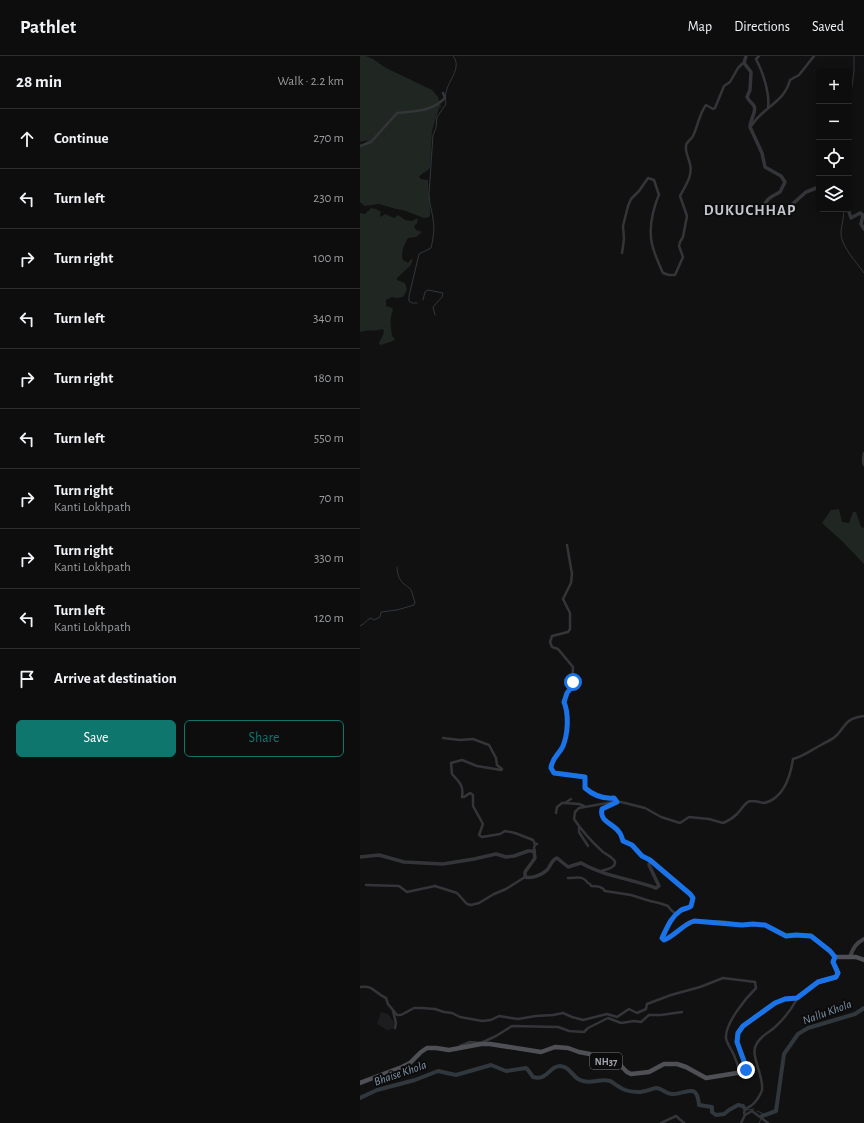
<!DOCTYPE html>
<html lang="en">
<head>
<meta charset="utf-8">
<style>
  body { margin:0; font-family:"Alegreya Sans",sans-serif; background:#1b1b1c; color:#f1f3f6 }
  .controls { position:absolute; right:12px; top:12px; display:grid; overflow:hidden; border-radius:6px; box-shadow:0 2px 10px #0003 }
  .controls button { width:36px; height:36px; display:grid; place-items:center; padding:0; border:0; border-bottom:1px solid #2d2d2e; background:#0d0d0e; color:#f1f3f6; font:20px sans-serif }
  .stop { position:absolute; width:12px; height:12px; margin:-9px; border:3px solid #1a73e8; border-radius:50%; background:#fff }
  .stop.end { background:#1a73e8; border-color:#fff; box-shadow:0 1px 4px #0008 }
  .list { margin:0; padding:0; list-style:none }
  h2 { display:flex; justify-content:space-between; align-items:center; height:52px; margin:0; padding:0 16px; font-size:17px }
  h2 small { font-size:13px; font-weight:400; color:#9a9c9e }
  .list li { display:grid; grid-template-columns:26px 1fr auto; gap:12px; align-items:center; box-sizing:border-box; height:60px; padding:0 16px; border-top:1px solid #2d2d2e }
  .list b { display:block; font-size:15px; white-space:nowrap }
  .list p { margin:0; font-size:13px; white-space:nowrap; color:#9a9c9e }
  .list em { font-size:13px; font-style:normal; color:#9a9c9e }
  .actions { display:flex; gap:8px; padding:12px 16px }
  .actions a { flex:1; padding:9px 0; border:1px solid #0f766e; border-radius:6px; text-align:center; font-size:14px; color:#0f766e }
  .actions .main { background:#0f766e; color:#fff }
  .icon { flex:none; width:22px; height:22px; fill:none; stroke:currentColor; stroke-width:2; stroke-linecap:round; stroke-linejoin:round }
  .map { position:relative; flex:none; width:504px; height:1067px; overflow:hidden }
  header { display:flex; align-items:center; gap:24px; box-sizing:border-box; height:56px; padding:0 20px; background:#0d0d0e; border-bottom:1px solid #2d2d2e }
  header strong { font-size:19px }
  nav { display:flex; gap:22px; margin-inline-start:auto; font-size:14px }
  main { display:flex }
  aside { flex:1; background:#0d0d0e }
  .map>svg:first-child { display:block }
  .built { fill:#1d1d1f }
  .green { fill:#202621 }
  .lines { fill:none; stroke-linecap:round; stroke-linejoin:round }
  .stream { stroke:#30373d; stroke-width:1 }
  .river { stroke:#30373d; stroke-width:4 }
  .minor { stroke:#343539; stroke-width:2.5 }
  .tertiary { stroke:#343539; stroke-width:3.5 }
  .secondary { stroke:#414246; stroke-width:4 }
  .primary { stroke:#4f5055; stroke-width:4.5 }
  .route { stroke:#1a73e8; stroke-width:5 }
  .labels { text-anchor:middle; stroke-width:4; stroke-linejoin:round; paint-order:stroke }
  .shield { fill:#0c0c0d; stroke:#767880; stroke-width:1 }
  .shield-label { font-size:10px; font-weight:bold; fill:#a4a7b1 }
  .water-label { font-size:12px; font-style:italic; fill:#7f93a8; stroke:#0c0c0d }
  .district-label { font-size:15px; font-weight:bold; letter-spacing:1px; fill:#c4c6ce; stroke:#0c0c0d }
</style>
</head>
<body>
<header>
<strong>Pathlet</strong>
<nav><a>Map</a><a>Directions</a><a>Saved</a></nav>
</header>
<main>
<aside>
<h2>28 min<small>Walk · 2.2 km</small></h2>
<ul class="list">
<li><svg class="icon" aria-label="ahead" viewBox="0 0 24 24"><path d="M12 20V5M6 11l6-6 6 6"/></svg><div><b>Continue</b></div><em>270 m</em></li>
<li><svg class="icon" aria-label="left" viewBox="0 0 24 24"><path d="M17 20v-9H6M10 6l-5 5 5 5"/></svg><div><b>Turn left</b></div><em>230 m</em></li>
<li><svg class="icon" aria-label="right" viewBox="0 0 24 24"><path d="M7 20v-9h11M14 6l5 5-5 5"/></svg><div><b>Turn right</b></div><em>100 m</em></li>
<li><svg class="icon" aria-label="left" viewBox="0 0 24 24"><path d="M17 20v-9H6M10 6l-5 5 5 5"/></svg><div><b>Turn left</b></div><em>340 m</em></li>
<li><svg class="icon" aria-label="right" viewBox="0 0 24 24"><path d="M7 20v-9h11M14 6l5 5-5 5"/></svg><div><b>Turn right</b></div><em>180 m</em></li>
<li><svg class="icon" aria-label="left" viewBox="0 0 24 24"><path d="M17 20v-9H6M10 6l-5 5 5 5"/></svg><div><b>Turn left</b></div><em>550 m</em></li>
<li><svg class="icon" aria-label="right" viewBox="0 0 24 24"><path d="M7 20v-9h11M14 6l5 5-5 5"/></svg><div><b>Turn right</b><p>Kanti Lokhpath</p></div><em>70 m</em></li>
<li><svg class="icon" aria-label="right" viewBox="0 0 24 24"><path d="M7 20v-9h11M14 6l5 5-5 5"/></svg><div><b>Turn right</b><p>Kanti Lokhpath</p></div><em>330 m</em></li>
<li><svg class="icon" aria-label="left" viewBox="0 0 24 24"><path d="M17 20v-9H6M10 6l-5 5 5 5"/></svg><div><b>Turn left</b><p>Kanti Lokhpath</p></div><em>120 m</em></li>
<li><svg class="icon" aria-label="arrive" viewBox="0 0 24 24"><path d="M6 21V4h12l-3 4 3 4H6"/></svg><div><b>Arrive at destination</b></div></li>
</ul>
<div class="actions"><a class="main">Save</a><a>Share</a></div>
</aside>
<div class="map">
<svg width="504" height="1067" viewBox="0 0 504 1067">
  <rect width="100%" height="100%" fill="#111112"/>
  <polygon class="built" points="21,956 28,958 35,967 33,973 27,974 17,968"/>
  <g class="green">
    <path d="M0,0H6L13,3L26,12L72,34L78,41L81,51L79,52L72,75L70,111C67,117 62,116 59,121L61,123L68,124C68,130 71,158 70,160C68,162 66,162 64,162L43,154L36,153L19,148L5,150L0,146V90L4,88L8,84L0,86Z"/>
    <path d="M11,152L16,153L21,156L20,159L21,161L25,158L34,162L38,159L45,164L52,165L58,162L57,167L54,170L56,174L62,176L56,181L48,182C45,187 40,197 43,204L48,207L51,203L53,204L50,210L37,222V224L45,227L47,234L43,241L37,242L32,241L26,244V250L32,252L33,254C29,264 31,270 32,280L35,283L33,285L21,289L19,288C20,283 26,277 23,273C14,276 8,273 0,276V157L5,158Z"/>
    <polygon points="479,453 482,466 489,467 493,456 496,456 501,471 504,472 504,508 482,485 462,467 471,454"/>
  </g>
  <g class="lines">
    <g class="stream">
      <polyline points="489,53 494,15 494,0"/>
      <path d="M484,153C484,160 482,168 481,175C480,190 496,205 504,217"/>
      <polyline points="63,244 65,236 68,234 83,237 82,241 73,251 75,259"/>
      <path d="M57,247H52L49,245V240L59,198L71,192C73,183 75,173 73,163C72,154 69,147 69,138L73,79L76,72L77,61L86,48C85,43 85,38 87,33C90,23 102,10 93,0"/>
      <path d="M0,570C5,568 6,564 11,562L14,564L20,561L21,556L37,554L54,549L55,546C53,542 53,538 51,534C49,531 46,530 44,528C39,524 37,517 37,511"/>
      <polyline points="387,1054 394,1053"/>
      <polyline points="397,1055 406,1059"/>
      <polyline points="399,1067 401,1063"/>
    </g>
    <g class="river">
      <path d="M0,1042L17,1034L55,1024L78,1015L96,1019L131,1009L146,1015L166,1012L168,1014L173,1021C188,1025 189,1010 200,1010C211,1011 211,1020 220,1024C230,1029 240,1022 250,1025C253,1026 255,1029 258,1030C264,1035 270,1036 278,1036C285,1036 290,1033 296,1032C302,1032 307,1039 313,1038C327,1038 337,1026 339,1049L352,1051V1056L356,1059L364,1058L369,1054L378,1049L383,1050L385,1053"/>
      <polyline points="402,1060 416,1055 424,998 438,978 448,972 495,958 504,952"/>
    </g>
    <g class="minor">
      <path d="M399,0L396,3C403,16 410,38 408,52"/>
      <path d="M392,69C403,51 424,47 430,24L439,19L454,0"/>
      <path d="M0,90L11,86L37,57C55,55 71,56 85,42L83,37"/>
      <path d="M262,197L264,183L263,170L268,150L271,143L279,135L288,122L294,124L299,139C296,145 295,150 293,157C287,182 293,195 303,217L309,219H315L323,201L319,190L320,186L323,181L327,160L320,140C325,130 333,120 330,108C329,103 325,96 326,90C326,86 331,84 333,80C338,70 339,58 346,49L353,53L355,52L364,30L370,26L378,12L382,8L384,7"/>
      <polyline points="504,397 503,405 504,409"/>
      <path d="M207,489L212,518L211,527L203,543L210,557V573L208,576L192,580L190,586L192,591L198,593L213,611L212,631L207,637L204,646C209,659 209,681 201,693C196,700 192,703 191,712L194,717L225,721V732C233,739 243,743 254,742L257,746L242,753C239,766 253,767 259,776C261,778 262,782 263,785L272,789L282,800L290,804"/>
      <path d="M83,682L100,684L113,683L129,689L136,702L137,709L142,713L141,714L117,710L102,704L91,707L92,718C99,726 104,729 102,741H104L110,737L113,739V750L123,768L119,779L122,781L140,778L145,775L155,777L173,784L175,788"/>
      <polyline points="211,743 205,747 219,748 224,750"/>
      <polyline points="196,757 197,751 202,747 205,747"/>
      <polyline points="219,772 219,776 228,790"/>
      <polyline points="175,795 174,792 175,788 177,788"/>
      <path d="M241,815C245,814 256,812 255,806C254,802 246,798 243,796C232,786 222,775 214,763L215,756L219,752L253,746H261L285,752L301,761L320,767L329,761L349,763L363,767C368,765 373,762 377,758C388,746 385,742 404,747C408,746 413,744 416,741C427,732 431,716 433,703C444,700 451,694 461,689C466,686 472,684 477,679C488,667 485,663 504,660"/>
      <path d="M208,822C218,822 222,819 228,827L230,828L231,830C236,830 242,830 245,835L271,839L290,845L299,847L308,850L311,854L316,858"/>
      <polyline points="6,829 39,830 47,836 75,830 97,837 107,848 111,849 119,847 134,838 146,833 165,821"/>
      <path d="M0,931C14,929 14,937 26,942L28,948L37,959H41L54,952H61L75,953L84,956L92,957L100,961L122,965L131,964L139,960L158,963L176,960L193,959L203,957L212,961L223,964L247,958L257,961L269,953L277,957L286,953L287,948L311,939L340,931L363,922L395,926L396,932C386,942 365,967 366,982C367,989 373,995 375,1002C377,1006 378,1011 380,1016"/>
      <polyline points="33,955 36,967 35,972"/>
      <polyline points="100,990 110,986 121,987 136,980 152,970 198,971 209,975 224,976 228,972 248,962 261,967 274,965 281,966 289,959 301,959 322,956"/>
      <polyline points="385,1059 392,1055 408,1067"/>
      <polyline points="301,1067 316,1060 324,1067"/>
      <path d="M381,1067L385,1059L384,1057C385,1051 387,1053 392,1049C396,1046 401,1038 402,1034C404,1019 390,1000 396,989C401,979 407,978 414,972C423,964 431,954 437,943"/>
    </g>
    <g class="tertiary">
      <path d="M386,0L384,7L391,16L390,34L387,41C389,45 392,47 394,50C397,55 390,64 390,71L402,97L405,111L421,120L425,126L420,136C413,140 406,142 404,151L405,153H427L446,136L459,131"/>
      <polyline points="488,153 491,162 500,157 503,159 501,168 504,173"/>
      <path d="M0,801L19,799L44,806L83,808L114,803L136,798L146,801L154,800L168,795H174L175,802L165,816V821C171,823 182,819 187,814C191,810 191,804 197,802L208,811L221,807C244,820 271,823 296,832L299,830L289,809L290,804L331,838L333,842L331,851C328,853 323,852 320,855C311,861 307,872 302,882L303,884L309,882L328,867L334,865L363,866L382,869L393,868L405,869L427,880L436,879L451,880L470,895L475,901"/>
    </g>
    <path class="secondary" d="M490,901C493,892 496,887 504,883"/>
    <polyline class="primary" points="0,1027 42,1011 50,1007 61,996 67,992 76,992 89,994 121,988 130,988 181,996 195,991 208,992 219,996 230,998 243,1004 258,1007 267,1016 271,1018 289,1016 304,1008 317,1008 326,1011 346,1022 377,1017 383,1017 385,1014 385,1008 377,986 378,977 383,970 415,947 425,943 437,942 458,926 476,921 478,917 473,906 475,901 496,901 504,904"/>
  </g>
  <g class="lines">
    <path class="route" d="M213,626L212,631L207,637L204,646C209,658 208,678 203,690C199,699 192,701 191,712L194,717L225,721V732C233,739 243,743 254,742L257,746L242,753C239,766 253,767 259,776C261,778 262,782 263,785L272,789L282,800L290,804L330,838L333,842L331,850C328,853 323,852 320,855C311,861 307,872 302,882L304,884C315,880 322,869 334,865L382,869L393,868L405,869L426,880L436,879L451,880L470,895L475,901L473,906L478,917L476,921L458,926L437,942L425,943L415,947L383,970L378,977L377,986L385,1008L386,1014"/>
  </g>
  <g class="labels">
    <rect class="shield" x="230" y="997" width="32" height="16" rx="3"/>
    <g class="shield-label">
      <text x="246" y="1009">NH37</text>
    </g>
    <g class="water-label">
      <text transform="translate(467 956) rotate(-20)" y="4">Nallu Khola</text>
      <text transform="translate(40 1017) rotate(-19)" y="4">Bhaise Khola</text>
    </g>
    <g class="district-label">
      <text x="390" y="159">DUKUCHHAP</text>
    </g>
  </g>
</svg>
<div class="controls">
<button>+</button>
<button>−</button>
<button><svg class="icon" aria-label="locate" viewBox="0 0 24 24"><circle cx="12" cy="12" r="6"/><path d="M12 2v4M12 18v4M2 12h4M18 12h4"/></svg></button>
<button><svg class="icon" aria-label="layers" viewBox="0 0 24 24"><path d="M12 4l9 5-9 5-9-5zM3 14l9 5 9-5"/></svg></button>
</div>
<div class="stop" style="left:213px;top:626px"></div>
<div class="stop end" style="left:386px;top:1014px"></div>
</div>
</main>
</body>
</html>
